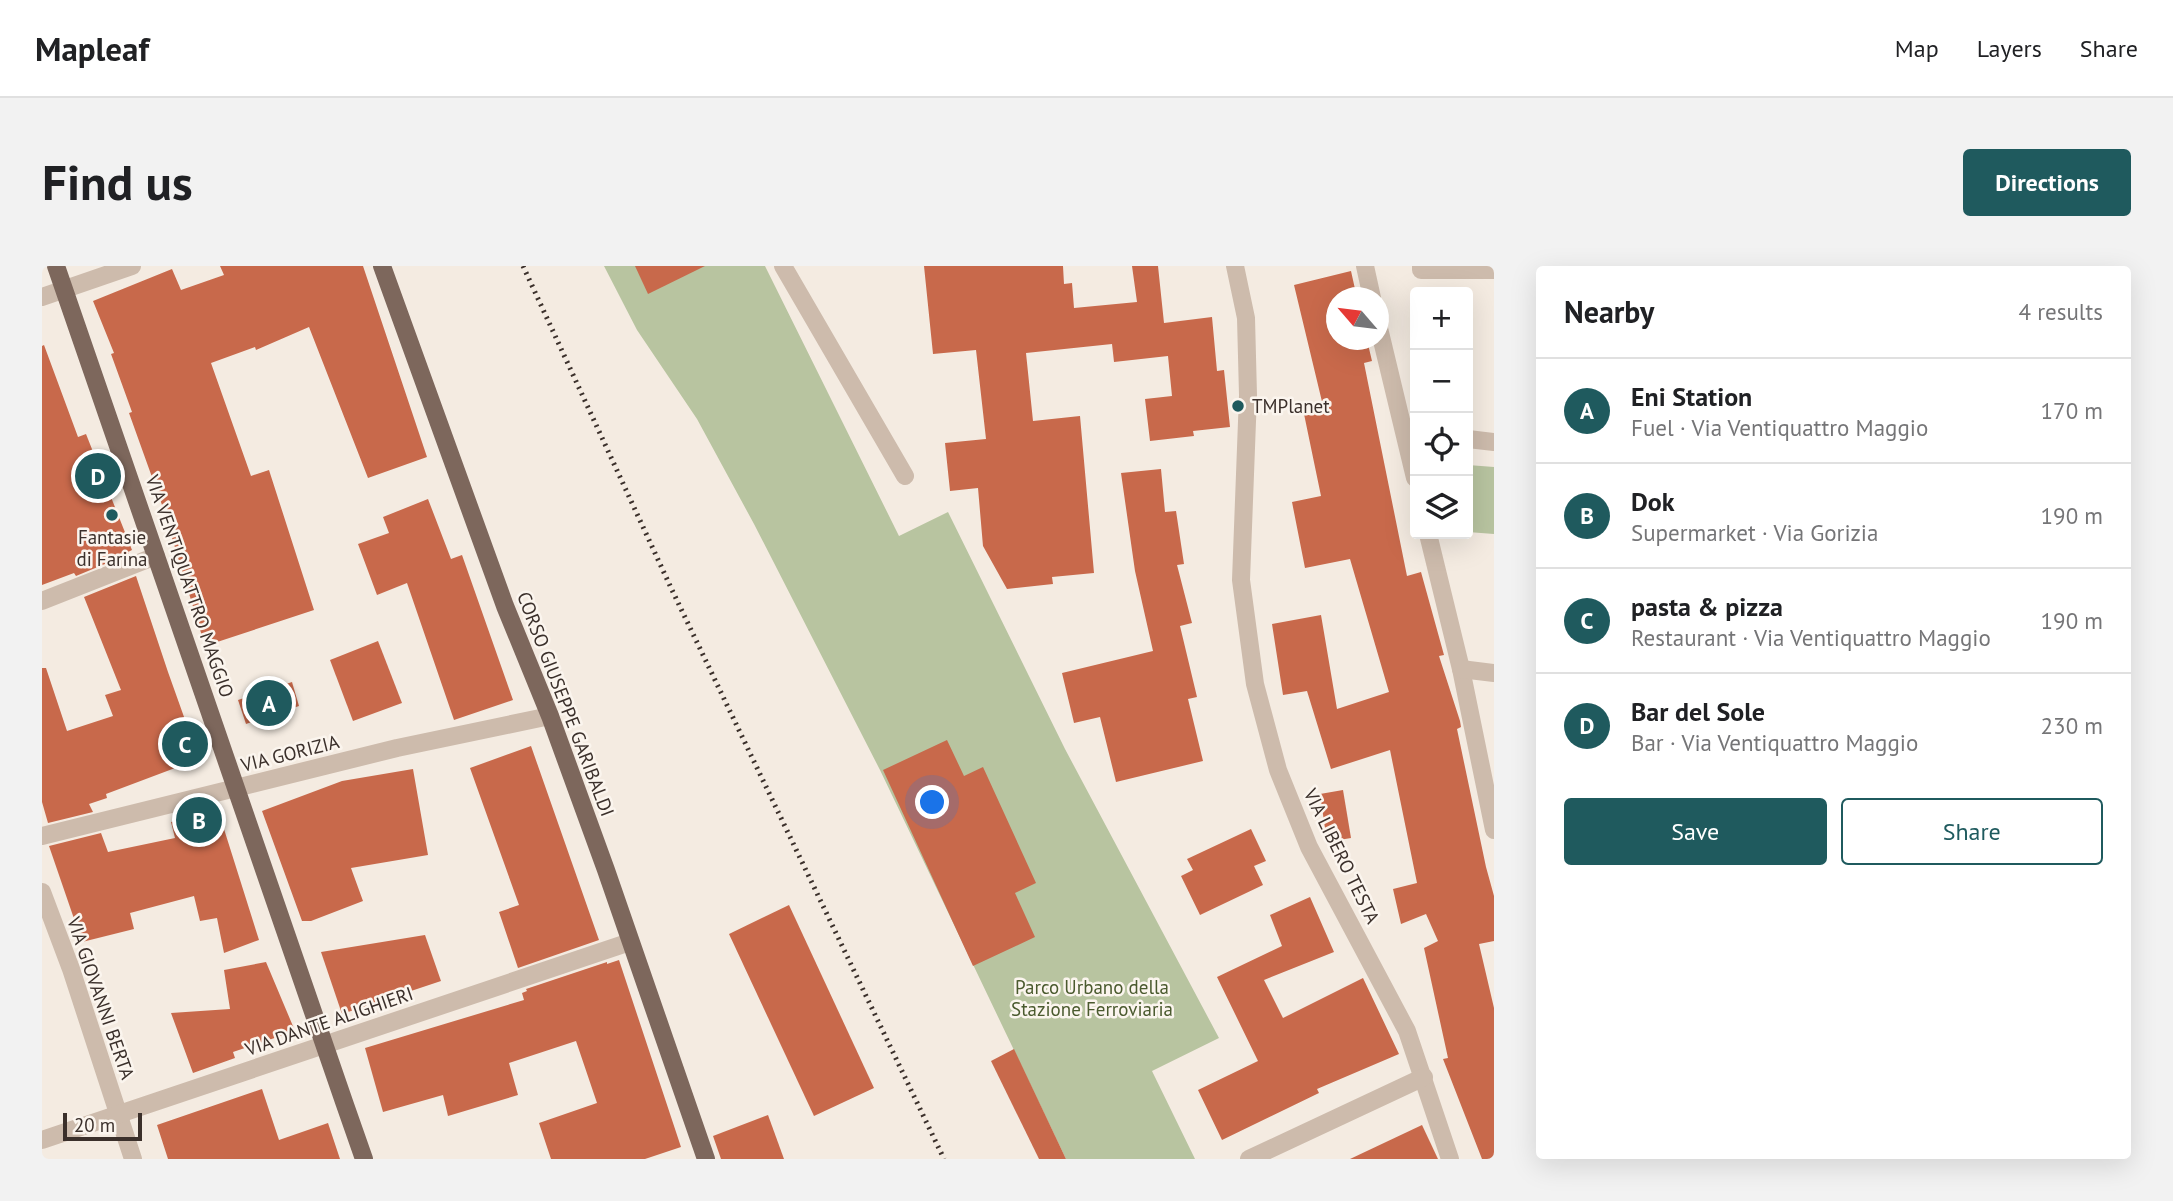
<!DOCTYPE html>
<html lang="en">
<head>
<meta charset="utf-8">
<style>
  body { margin:0; font-family:"PT Sans",sans-serif; background:#f2f2f2; color:#202124 }
  .controls { position:absolute; right:21px; top:21px; display:grid; overflow:hidden; border-radius:7px; box-shadow:0 7px 28px #0002 }
  .controls button { width:63px; height:63px; display:grid; place-items:center; padding:0; border:0; border-bottom:2px solid #e0e0e0; background:#fff; color:#202124; font:35px sans-serif }
  .compass { position:absolute; left:1284px; top:21px; width:63px; height:63px; border-radius:50%; background:#fff; box-shadow:0 7px 28px #0002; rotate:298deg }
  .scale { position:absolute; left:21px; bottom:18px; width:79px; box-sizing:border-box; padding-left:7px; border:4px solid #3b302b; border-top:0; font-size:19px; line-height:24px; white-space:nowrap; color:#3b302b; -webkit-text-stroke:5px #fbf5ee; paint-order:stroke }
  .you { position:absolute; left:891px; top:537px; width:24px; height:24px; margin:-18px; border:5px solid #fff; border-radius:50%; background:#1a73e8; box-shadow:0 0 0 10px #1a73e833 }
  .badge { display:grid; place-items:center; width:46px; height:46px; border-radius:50%; background:#1f5a5e; color:#fff; font-size:23px; font-weight:700 }
  .pin { position:absolute; translate:-50% -50%; border:4px solid #fff; box-shadow:0 2px 7px #0006 }
  .list { margin:0; padding:0; list-style:none }
  h2 { display:flex; justify-content:space-between; align-items:center; height:91px; margin:0; padding:0 28px; font-size:30px }
  h2 small { font-size:23px; font-weight:400; color:#757577 }
  .list li { display:grid; grid-template-columns:46px 1fr auto; gap:21px; align-items:center; box-sizing:border-box; height:105px; padding:0 28px; border-top:2px solid #e0e0e0 }
  .list b { display:block; font-size:26px; white-space:nowrap }
  .list p { margin:0; font-size:23px; white-space:nowrap; color:#757577 }
  .list em { font-size:23px; font-style:normal; color:#757577 }
  .actions { display:flex; gap:14px; padding:21px 28px }
  .actions a { flex:1; padding:16px 0; border:2px solid #1f5a5e; border-radius:7px; text-align:center; font-size:24px; color:#1f5a5e }
  .actions .main { background:#1f5a5e; color:#fff }
  .icon { flex:none; width:38px; height:38px; fill:none; stroke:currentColor; stroke-width:2; stroke-linecap:round; stroke-linejoin:round }
  .map { position:relative; flex:none; width:1452px; height:893px; overflow:hidden; border-radius:7px }
  header { display:flex; align-items:center; gap:42px; box-sizing:border-box; height:98px; padding:0 35px; background:#fff; border-bottom:2px solid #e0e0e0 }
  header strong { font-size:33px }
  nav { display:flex; gap:38px; margin-inline-start:auto; font-size:24px }
  .intro { display:flex; align-items:center; justify-content:space-between; box-sizing:border-box; height:168px; padding:0 42px }
  h1 { margin:0; font-size:49px }
  .button { padding:18px 32px; border-radius:7px; background:#1f5a5e; color:#fff; font-size:24px; font-weight:700 }
  main { display:flex; gap:42px; padding:0 42px }
  aside { flex:1; background:#fff; border-radius:7px; box-shadow:0 7px 28px #0002 }
  .map>svg:first-child { display:block }
  .green { fill:#b8c4a0 }
  .building { fill:#c8694b }
  .lines { fill:none; stroke-linecap:round; stroke-linejoin:round }
  .minor { stroke:#cdbbac; stroke-width:18 }
  .major { stroke:#7d675c; stroke-width:18 }
  .rail { stroke:#3b302b; stroke-width:5; stroke-dasharray:2 5; stroke-linecap:butt }
  .poi-dot { fill:#1f5a5e; stroke:#fbf5ee; stroke-width:2.5 }
  .labels { text-anchor:middle; stroke-width:5; stroke-linejoin:round; paint-order:stroke }
  .poi-label { font-size:19px; fill:#3b302b; stroke:#fbf5ee; text-anchor:start }
  .street-label { font-size:19px; fill:#3b302b; stroke:#fbf5ee }
  .park-label { font-size:19px; fill:#4a5a2e; stroke:#fbf5ee }
</style>
</head>
<body>
<header>
<strong>Mapleaf</strong>
<nav><a>Map</a><a>Layers</a><a>Share</a></nav>
</header>
<div class="intro"><h1>Find us</h1><a class="button">Directions</a></div>
<main>
<div class="map">
<svg width="1452" height="893" viewBox="0 0 1452 893">
  <rect width="100%" height="100%" fill="#f4ebe1"/>
  <g class="green">
    <polygon points="562,0 723,0 857,270 906,246 1023,483 1177,772 1110,805 1153,893 1024,893 838,504 712,258 655,153 595,64"/>
    <polygon points="1426,199 1452,201 1452,268 1426,266"/>
  </g>
  <g class="building">
    <polygon points="178,0 321,0 385,191 326,212 267,61 214,84 213,81 169,97 209,210 227,204 272,344 163,380 120,239 87,147 90,146 69,88 72,87 51,35 130,3 139,24 182,9"/>
    <polygon points="593,0 663,0 606,28"/>
    <polygon points="882,0 1021,0 1022,18 1030,17 1032,42 1095,36 1090,0 1116,0 1122,57 1170,51 1175,105 1182,104 1188,161 1151,165 1152,170 1108,175 1103,133 1130,130 1126,90 1072,96 1070,78 984,87 991,155 1038,150 1052,307 1010,311 1011,318 965,323 941,280 936,222 908,225 903,177 944,173 934,84 891,88"/>
    <polygon points="1309,5 1315,32 1294,32 1294,74 1325,74 1330,95 1322,97 1365,310 1379,306 1402,389 1397,390 1418,455 1419,461 1415,463 1444,601 1452,630 1452,675 1437,678 1452,742 1452,893 1440,893 1401,793 1406,792 1382,682 1396,675 1384,648 1359,658 1351,623 1375,617 1348,484 1289,503 1265,425 1241,429 1230,358 1279,349 1295,443 1347,426 1308,293 1263,302 1250,236 1279,230 1262,148 1282,144 1252,19"/>
    <polygon points="2,79 36,171 44,168 90,284 86,286 87,288 34,310 32,307 0,319 0,80"/>
    <polygon points="1119,203 1123,246 1134,245 1142,298 1135,299 1150,357 1138,360 1155,431 1146,433 1161,495 1074,516 1058,451 1032,457 1020,407 1111,385 1093,305 1079,207"/>
    <polygon points="386,233 409,293 420,289 471,434 412,454 365,317 335,329 316,278 347,267 341,251"/>
    <polygon points="94,310 126,406 157,493 64,528 65,532 47,538 51,546 6,557 0,536 0,402 4,402 25,465 71,450 63,429 79,424 42,331"/>
    <polygon points="336,375 360,437 311,455 288,394"/>
    <polygon points="250,416 257,440 204,458 196,434"/>
    <polygon points="905,474 922,510 941,501 994,617 973,627 993,671 931,700 841,504"/>
    <polygon points="489,480 557,674 476,702 457,646 477,639 428,502"/>
    <polygon points="371,503 386,589 309,602 321,635 269,655 260,655 220,545 300,515"/>
    <polygon points="1301,524 1309,572 1285,576 1278,528"/>
    <polygon points="176,544 217,674 182,687 175,652 158,655 152,630 88,647 92,663 40,676 7,580 59,567 66,586 133,572 129,556"/>
    <polygon points="1209,563 1224,595 1212,600 1221,619 1158,649 1139,610 1151,604 1145,593"/>
    <polygon points="1268,631 1292,686 1222,714 1241,752 1321,712 1357,788 1275,823 1277,827 1180,874 1156,824 1216,795 1175,711 1240,680 1228,649"/>
    <polygon points="747,639 832,822 772,850 687,668"/>
    <polygon points="383,669 399,715 300,748 279,686"/>
    <polygon points="577,694 639,881 603,893 509,893 497,857 555,837 534,775 467,797 476,829 406,850 401,829 341,846 323,782 482,734 480,727 485,725 484,723 565,696 565,698"/>
    <polygon points="224,696 253,765 191,786 193,792 151,807 129,747 188,743 182,704"/>
    <polygon points="972,783 1024,893 997,893 949,795"/>
    <polygon points="220,823 237,874 286,857 298,893 126,893 115,859"/>
    <polygon points="726,849 742,893 679,893 671,870"/>
    <polygon points="1380,859 1396,893 1308,893"/>
  </g>
  <g class="lines">
    <g class="minor">
      <polyline points="741,0 863,210"/>
      <polyline points="1193,0 1204,52 1206,129 1199,314 1213,418 1236,504 1267,581 1365,765 1408,893"/>
      <polyline points="1323,0 1330,32"/>
      <polyline points="1379,0 1379,4 1452,4"/>
      <polyline points="0,31 90,0"/>
      <polyline points="1336,58 1373,212"/>
      <polyline points="1426,173 1452,176"/>
      <polyline points="1386,268 1419,403 1452,564"/>
      <polyline points="0,335 114,290"/>
      <polyline points="1419,403 1452,407"/>
      <polyline points="0,570 355,482 508,450"/>
      <polyline points="0,626 29,703 91,893"/>
      <polyline points="0,874 588,676"/>
      <polyline points="1207,893 1382,811"/>
    </g>
    <g class="major">
      <path d="M14,0C117,298 218,596 322,893"/>
      <polyline points="340,0 463,340 508,450 564,604 664,893"/>
    </g>
    <polyline class="rail" points="481,0 630,324 902,893"/>
  </g>
  <g class="poi-dot">
    <circle cx="1196" cy="140" r="7"/>
    <circle cx="70" cy="249" r="7"/>
  </g>
  <g class="labels">
    <g class="poi-label">
      <text x="1210" y="147">TMPlanet</text>
      <text x="70" y="278" text-anchor="middle">Fantasie<tspan x="70" dy="22">di Farina</tspan></text>
    </g>
    <g class="street-label">
      <text transform="translate(148 320) rotate(71)" y="7">VIA VENTIQUATTRO MAGGIO</text>
      <text transform="translate(524 438) rotate(69)" y="7">CORSO GIUSEPPE GARIBALDI</text>
      <text transform="translate(248 487) rotate(-14)" y="7">VIA GORIZIA</text>
      <text transform="translate(1300 590) rotate(64)" y="7">VIA LIBERO TESTA</text>
      <text transform="translate(59 732) rotate(71)" y="7">VIA GIOVANNI BERTA</text>
      <text transform="translate(287 755) rotate(-19)" y="7">VIA DANTE ALIGHIERI</text>
    </g>
    <g class="park-label">
      <text x="1050" y="728">Parco Urbano della<tspan x="1050" dy="22">Stazione Ferroviaria</tspan></text>
    </g>
  </g>
</svg>
<div class="controls">
<button>+</button>
<button>−</button>
<button><svg class="icon" aria-label="locate" viewBox="0 0 24 24"><circle cx="12" cy="12" r="6"/><path d="M12 2v4M12 18v4M2 12h4M18 12h4"/></svg></button>
<button><svg class="icon" aria-label="layers" viewBox="0 0 24 24"><path d="M12 4l9 5-9 5-9-5zM3 14l9 5 9-5"/></svg></button>
</div>
<svg class="compass" viewBox="-18 -18 36 36"><path d="M0-13l5 13h-10z" fill="#e53935"/><path d="M0 13l5-13h-10z" fill="#757577"/></svg>
<div class="scale">20 m</div>
<div class="you"></div>
<div class="pin badge" style="left:227px;top:437px">A</div>
<div class="pin badge" style="left:157px;top:554px">B</div>
<div class="pin badge" style="left:143px;top:478px">C</div>
<div class="pin badge" style="left:56px;top:210px">D</div>
</div>
<aside>
<h2>Nearby<small>4 results</small></h2>
<ul class="list">
<li><span class="badge">A</span><div><b>Eni Station</b><p>Fuel · Via Ventiquattro Maggio</p></div><em>170 m</em></li>
<li><span class="badge">B</span><div><b>Dok</b><p>Supermarket · Via Gorizia</p></div><em>190 m</em></li>
<li><span class="badge">C</span><div><b>pasta &amp; pizza</b><p>Restaurant · Via Ventiquattro Maggio</p></div><em>190 m</em></li>
<li><span class="badge">D</span><div><b>Bar del Sole</b><p>Bar · Via Ventiquattro Maggio</p></div><em>230 m</em></li>
</ul>
<div class="actions"><a class="main">Save</a><a>Share</a></div>
</aside>
</main>
</body>
</html>
